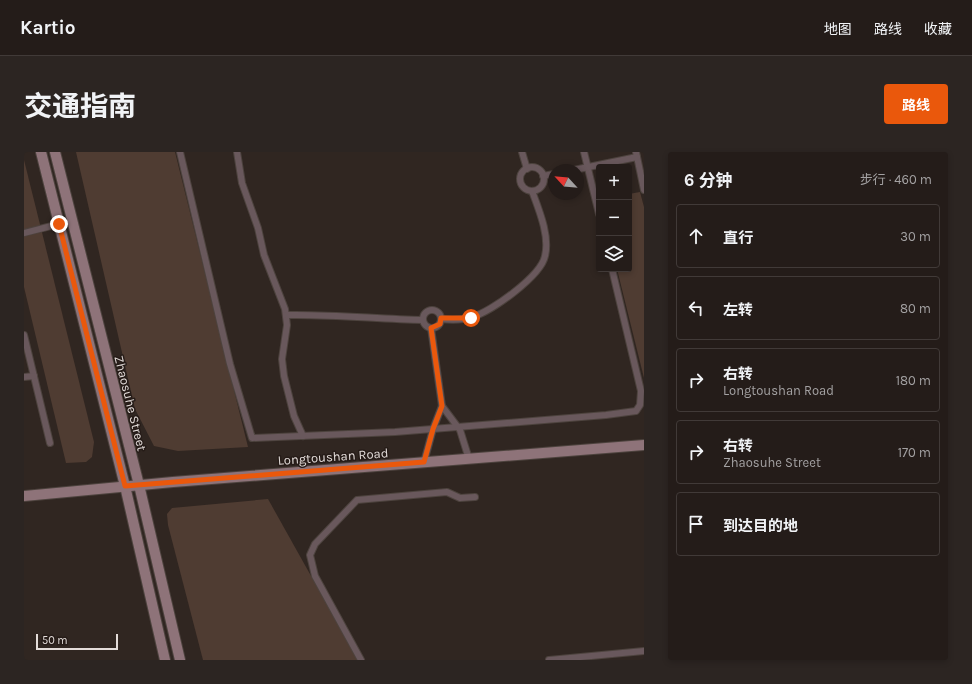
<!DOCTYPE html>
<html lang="zh">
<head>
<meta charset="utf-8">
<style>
  body { margin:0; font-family:Karla,"Noto Sans SC",sans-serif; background:#2c2522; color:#f1f3f6 }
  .controls { position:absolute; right:12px; top:12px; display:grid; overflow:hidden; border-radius:4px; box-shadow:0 2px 6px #0003 }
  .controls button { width:36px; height:36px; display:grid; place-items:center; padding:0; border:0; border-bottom:1px solid #413a38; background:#241c19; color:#f1f3f6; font:20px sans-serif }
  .compass { position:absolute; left:524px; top:12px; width:36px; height:36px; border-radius:50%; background:#241c19; box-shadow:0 2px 6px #0003; rotate:296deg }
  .scale { position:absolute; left:12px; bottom:10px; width:82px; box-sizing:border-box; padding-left:4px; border:2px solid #e3dcd9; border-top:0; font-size:11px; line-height:14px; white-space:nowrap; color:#e3dcd9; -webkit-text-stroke:3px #261c18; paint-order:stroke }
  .stop { position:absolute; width:12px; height:12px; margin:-9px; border:3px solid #ea580c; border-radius:50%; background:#fff }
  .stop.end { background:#ea580c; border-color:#fff; box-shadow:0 1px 4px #0008 }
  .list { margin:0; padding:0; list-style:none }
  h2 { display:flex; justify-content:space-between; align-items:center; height:52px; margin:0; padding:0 16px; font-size:17px }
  h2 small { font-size:13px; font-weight:400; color:#a3a1a2 }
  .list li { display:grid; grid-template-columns:26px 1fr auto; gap:12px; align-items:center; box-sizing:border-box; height:64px; margin:0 8px 8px; padding:0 8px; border:1px solid #413a38; border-radius:4px }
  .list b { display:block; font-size:15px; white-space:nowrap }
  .list p { margin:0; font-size:13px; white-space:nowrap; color:#a3a1a2 }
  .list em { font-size:13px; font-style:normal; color:#a3a1a2 }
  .icon { flex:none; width:22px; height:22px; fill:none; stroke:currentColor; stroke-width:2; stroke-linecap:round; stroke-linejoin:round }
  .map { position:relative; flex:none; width:620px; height:508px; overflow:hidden; border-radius:4px }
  header { display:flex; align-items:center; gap:24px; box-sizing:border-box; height:56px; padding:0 20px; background:#241c19; border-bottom:1px solid #413a38 }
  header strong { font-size:19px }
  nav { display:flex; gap:22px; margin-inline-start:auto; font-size:14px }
  .intro { display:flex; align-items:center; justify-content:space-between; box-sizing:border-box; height:96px; padding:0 24px }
  h1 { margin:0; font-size:28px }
  .button { padding:10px 18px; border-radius:4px; background:#ea580c; color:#fff; font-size:14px; font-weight:700 }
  main { display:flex; gap:24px; padding:0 24px }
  aside { flex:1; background:#241c19; border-radius:4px; box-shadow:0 2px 6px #0003 }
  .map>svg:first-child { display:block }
  .green { fill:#4f3c32 }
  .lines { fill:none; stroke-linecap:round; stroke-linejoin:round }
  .lane-casing { stroke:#4d433e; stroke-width:8 }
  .secondary-casing { stroke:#4d433e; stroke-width:12 }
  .lane { stroke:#69585c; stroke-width:6 }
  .secondary { stroke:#8e7379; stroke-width:10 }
  .route { stroke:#ea580c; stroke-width:5 }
  .labels { text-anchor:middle; stroke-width:3; stroke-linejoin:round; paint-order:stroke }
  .street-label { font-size:13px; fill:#e3dcd9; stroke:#261c18 }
</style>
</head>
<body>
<header>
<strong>Kartio</strong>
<nav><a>地图</a><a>路线</a><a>收藏</a></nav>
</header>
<div class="intro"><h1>交通指南</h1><a class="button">路线</a></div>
<main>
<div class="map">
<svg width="620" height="508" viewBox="0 0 620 508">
  <rect width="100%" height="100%" fill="#302621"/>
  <g class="green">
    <polygon points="52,0 151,0 224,295 154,299 130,294 111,257"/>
    <polygon points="0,8 70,290 68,305 62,310 42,311 0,135"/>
    <polygon points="616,40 620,55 620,226 593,117 605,117 605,42"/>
    <polygon points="244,347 334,508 179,508 144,373 143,362 148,356"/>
  </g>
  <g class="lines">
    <g class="lane-casing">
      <g id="lane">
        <polyline points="156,0 206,212 228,286 371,280 582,263 612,259 616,253 617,239 588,117"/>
        <polyline points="213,0 218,31 234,76 240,103 261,157 263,173 258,207 260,224 270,264 279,284"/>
        <polyline points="498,0 503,17"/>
        <polyline points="560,0 575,62"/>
        <polyline points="612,0 620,38"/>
        <circle cx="508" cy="27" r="12"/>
        <polyline points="550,18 613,5"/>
        <polyline points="519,24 530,22"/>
        <polyline points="0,81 35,72"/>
        <circle cx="408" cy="167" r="9"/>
        <path d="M262,163C308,162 353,167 399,168"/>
        <path d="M417,167C426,168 439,168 448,165C467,160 517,124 521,104C526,84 515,58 508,39"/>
        <polyline points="0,183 26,291"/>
        <polyline points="0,225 10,224"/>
        <polyline points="418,254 436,278 445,307"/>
        <polyline points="400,310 409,277 418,254 407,176"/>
        <polyline points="337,508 291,424 286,403 291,392 333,348 423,340 436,346 451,345"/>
        <polyline points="525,508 620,499"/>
      </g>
    </g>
    <g class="secondary-casing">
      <g id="secondary">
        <polyline points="17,0 101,334 141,508"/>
        <polyline points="31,0 115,333 156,508"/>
        <polyline points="0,344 149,330 620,293"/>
      </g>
    </g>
    <use href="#lane" class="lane"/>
    <use href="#secondary" class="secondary"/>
  </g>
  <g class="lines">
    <polyline class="route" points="35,72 101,334 400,310 409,277 418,254 407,176 416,172 417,166 447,166"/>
  </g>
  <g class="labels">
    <g class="street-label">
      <text transform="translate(107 251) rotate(76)" y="5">Zhaosuhe Street</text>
      <text transform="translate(309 304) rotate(-4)" y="5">Longtoushan Road</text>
    </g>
  </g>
</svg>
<div class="controls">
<button>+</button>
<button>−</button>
<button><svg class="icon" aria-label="layers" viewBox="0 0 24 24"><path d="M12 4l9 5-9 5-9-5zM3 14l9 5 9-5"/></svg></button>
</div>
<svg class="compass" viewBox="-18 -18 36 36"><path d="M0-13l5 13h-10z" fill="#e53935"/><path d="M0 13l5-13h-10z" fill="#a3a1a2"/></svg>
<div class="scale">50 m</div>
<div class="stop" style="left:447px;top:166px"></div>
<div class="stop end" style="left:35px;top:72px"></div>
</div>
<aside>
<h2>6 分钟<small>步行 · 460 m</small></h2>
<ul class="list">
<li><svg class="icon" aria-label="ahead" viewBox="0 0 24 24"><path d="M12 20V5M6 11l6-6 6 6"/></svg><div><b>直行</b></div><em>30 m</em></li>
<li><svg class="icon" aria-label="left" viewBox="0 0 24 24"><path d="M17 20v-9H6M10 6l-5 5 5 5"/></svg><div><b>左转</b></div><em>80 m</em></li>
<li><svg class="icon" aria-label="right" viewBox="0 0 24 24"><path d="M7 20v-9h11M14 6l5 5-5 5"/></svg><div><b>右转</b><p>Longtoushan Road</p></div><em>180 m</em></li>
<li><svg class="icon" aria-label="right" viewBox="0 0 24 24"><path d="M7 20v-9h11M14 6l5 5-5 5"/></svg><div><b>右转</b><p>Zhaosuhe Street</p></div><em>170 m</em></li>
<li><svg class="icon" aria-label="arrive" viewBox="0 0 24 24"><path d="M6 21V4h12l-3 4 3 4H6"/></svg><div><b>到达目的地</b></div></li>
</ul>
</aside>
</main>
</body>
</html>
